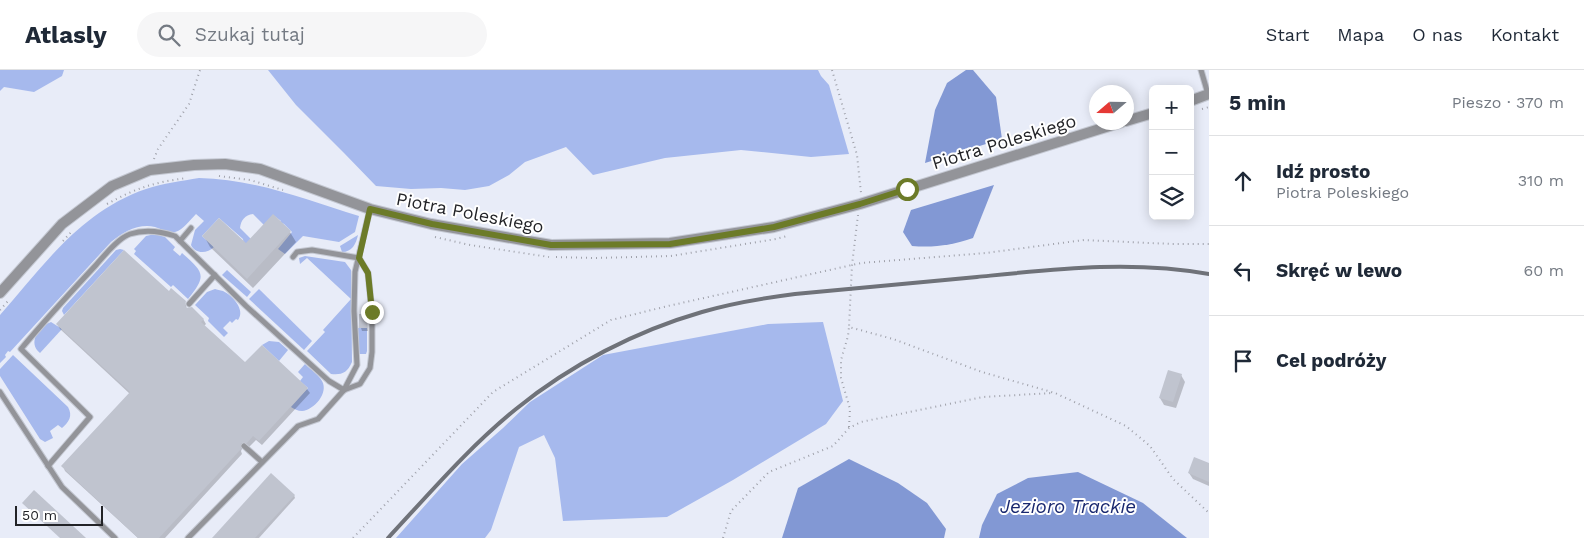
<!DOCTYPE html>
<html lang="pl">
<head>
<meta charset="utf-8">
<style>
  body { margin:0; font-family:"Work Sans",sans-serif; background:#f6f6f7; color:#1f2937 }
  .controls { position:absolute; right:15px; top:15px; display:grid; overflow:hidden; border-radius:8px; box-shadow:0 2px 12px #0003 }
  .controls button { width:45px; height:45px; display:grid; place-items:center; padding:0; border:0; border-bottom:1px solid #e0e1e3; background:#fff; color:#1f2937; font:25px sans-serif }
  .compass { position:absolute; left:1089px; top:15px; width:45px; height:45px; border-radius:50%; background:#fff; box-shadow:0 2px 12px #0003; rotate:250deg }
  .scale { position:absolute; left:15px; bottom:12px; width:88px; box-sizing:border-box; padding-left:5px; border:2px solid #222327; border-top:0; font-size:14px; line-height:18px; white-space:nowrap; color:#222327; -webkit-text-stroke:4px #fff; paint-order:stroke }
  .stop { position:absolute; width:15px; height:15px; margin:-11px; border:4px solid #6c7b28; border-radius:50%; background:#fff }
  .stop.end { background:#6c7b28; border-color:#fff; box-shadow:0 1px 5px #0008 }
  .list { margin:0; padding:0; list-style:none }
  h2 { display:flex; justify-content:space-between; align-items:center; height:65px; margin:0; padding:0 20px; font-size:21px }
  h2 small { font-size:16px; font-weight:400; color:#747a83 }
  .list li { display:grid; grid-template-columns:32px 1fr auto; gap:15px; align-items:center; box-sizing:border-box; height:90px; padding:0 20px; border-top:1px solid #e0e1e3 }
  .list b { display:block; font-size:19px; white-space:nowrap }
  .list p { margin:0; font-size:16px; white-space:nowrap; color:#747a83 }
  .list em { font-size:16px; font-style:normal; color:#747a83 }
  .icon { flex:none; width:28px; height:28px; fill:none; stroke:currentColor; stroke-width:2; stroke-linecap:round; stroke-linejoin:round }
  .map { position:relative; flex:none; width:1209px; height:468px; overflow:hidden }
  header { display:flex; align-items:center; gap:30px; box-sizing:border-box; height:70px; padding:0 25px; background:#fff; border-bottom:1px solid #e0e1e3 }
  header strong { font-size:24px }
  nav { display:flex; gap:28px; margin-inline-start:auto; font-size:18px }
  .search { width:350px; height:45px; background:#f6f6f7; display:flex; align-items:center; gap:12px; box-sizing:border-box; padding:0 18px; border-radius:28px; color:#747a83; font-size:19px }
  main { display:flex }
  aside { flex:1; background:#fff }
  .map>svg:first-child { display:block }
  .green { fill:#a6b9ed }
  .water { fill:#8298d4 }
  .shadow { fill:#0003 }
  .building { fill:#c0c4cf }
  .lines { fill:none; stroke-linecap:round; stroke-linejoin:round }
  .service-casing { stroke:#c4c8d2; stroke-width:7 }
  .minor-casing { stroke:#c4c8d2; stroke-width:12 }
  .path { stroke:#9fa1aa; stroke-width:2; stroke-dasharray:1 4; stroke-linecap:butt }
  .service { stroke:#939499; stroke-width:5 }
  .minor { stroke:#939499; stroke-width:10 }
  .rail { stroke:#6f7279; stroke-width:4 }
  .route { stroke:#6c7b28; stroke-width:6 }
  .labels { text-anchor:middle; stroke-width:4; stroke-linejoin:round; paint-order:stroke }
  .street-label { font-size:18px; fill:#222327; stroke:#fff }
  .water-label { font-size:19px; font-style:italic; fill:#19286f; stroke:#fff }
</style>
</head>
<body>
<header>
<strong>Atlasly</strong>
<div class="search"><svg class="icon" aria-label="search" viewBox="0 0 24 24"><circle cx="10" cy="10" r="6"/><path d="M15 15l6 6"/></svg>Szukaj tutaj</div>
<nav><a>Start</a><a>Mapa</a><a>O nas</a><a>Kontakt</a></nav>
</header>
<main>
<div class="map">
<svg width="1209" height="468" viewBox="0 0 1209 468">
  <rect width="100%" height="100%" fill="#e8ecf8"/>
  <g class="green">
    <polygon points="0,0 64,0 62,6 34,22 4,17 0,21"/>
    <polygon points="268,0 818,0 821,6 829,15 849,84 811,87 741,80 665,88 593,105 566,77 525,92 509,105 489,116 465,120 441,118 411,119 376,116 344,83 296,35"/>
    <path d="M199,108C255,109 307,130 359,146L355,162L339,172L303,166L285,184L278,179L292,162L284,154L280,152L281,151L273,145L264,155L253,144C245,145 241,150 240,158L251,169L244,176L243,169L219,148L202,166L214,177C207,184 195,184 191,175L195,160L204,151L196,144C190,150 183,160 175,162C169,163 161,159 155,157C139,153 123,162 111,172L10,282L8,281L5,285L6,287L0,293V245C43,196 81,141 146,119C163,113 182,111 199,108Z"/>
    <path d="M155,164L165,167L175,177L173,180L180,186L182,183C203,202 208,205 188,229L173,215L171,217L134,184L136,181L134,179L146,166Z"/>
    <path d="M358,165C356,174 352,182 342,182L340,176Z"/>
    <polygon points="120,179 124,180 64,245 62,241 63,238 116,180"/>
    <path d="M305,186L345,192L351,200L352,292C347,303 342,305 331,304L307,281L325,262L323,260L351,229L307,188L300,194L299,188Z"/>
    <polygon points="227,200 251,222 247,227 222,205"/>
    <path d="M215,219C217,220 220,220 223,221C232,225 246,240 238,250L236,249L232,253L230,251L223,258L228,263L224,267L208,251L209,248L195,235L207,222Z"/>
    <polygon points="259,219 312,271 304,280 249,229"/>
    <path d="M51,252L62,259L40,283C27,273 39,256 51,252Z"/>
    <polygon points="823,252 843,331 826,354 733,410 667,447 563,451 555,388 544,365 519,377 491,460 485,468 396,468 462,394 503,358 530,332 603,285 768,254"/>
    <polygon points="357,258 367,258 367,281 366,284 359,284"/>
    <polygon points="269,271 279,272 288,280 279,291 262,275"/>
    <path d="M13,285L68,337C73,346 69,352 62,358L58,355L50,361L53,368L45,372L40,369L0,306V299Z"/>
    <path d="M305,294C310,299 319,305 322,311C329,323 314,340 302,341C298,341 294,339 291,337L308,318L300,311L303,307L298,302Z"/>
  </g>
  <g class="water">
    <polygon points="966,0 973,0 996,27 1002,69 925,93 935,40 947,13"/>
    <path d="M994,115L973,168C952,175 934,178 912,176L903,162L911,140Z"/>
    <polygon points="849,389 898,413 927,433 946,459 944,468 782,468 798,418"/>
    <polygon points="1078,402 1143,433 1187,468 979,468 982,455 997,424 1028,408"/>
  </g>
  <g class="shadow">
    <polygon points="290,162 296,172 253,218 210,177 204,166 246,175"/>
    <polygon points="169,223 185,232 187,239 203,249 206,254 204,256 245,294 262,277 307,319 310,323 262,375 256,370 249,377 243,377 241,381 242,384 165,468 138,468 65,401 63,396 130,324 60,259 57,254"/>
    <polygon points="366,245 367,248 368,261 362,261 361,258"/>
    <polygon points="1181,305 1185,312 1176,338 1164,335 1160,328"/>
    <polygon points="1209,395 1209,416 1193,409 1189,403"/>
    <polygon points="294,425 295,428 259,468 213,468"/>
  </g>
  <g class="building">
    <polygon points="273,144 291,161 247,209 202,166 219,148 246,173"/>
    <polygon points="124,180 169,221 171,218 186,231 185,235 186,238 192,237 204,249 201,252 245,292 262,275 308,318 259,371 253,366 247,373 241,373 240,376 241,379 159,468 138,468 61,396 130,322 56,254"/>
    <polygon points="359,244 366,244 367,258 359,258"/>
    <polygon points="1168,300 1182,304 1173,332 1159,328"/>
    <polygon points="1194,387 1209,393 1209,412 1188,403"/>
    <polygon points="271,403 295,425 255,468 212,468"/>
    <polygon points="34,420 86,468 60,468 22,433"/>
  </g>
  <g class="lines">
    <g class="service-casing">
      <g id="service">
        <polyline points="1201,0 1208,24"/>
        <polyline points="180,171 191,158"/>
        <polyline points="293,187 297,182 312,180 359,188 368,203 372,242 372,282 370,298 360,314 344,320"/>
        <polyline points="189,234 215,205"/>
        <polyline points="0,322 62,417 115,468"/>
        <polyline points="244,376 262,392"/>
        <path d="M48,396L90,347L21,279C45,250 70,223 96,195C104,186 118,168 130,164C145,159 160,161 175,166L246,236L329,311L344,320"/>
        <polyline points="188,468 298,356 318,349 344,320 357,295 354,241 355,202 370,139"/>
      </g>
    </g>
    <g class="minor-casing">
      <g id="minor">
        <polyline points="1190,31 1209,24"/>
        <polyline points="1126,51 1153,43"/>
        <polyline points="0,223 62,154 112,116 150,100 194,95 225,94 260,99 370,139 431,154 551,175 670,173 774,157 860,134 1122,52"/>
      </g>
    </g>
    <g class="path">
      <polyline points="832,0 857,85 861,123"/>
      <polyline points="1202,39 1209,37"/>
      <polyline points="154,89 158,79 189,34 200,0"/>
      <polyline points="219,106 250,110 283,120"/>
      <path d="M107,134C136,118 155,112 187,108"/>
      <polyline points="858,145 852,195 849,257 893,269 982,302 1055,323 1126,356 1150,376 1173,409 1209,443"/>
      <polyline points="435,167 470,175 549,187"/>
      <polyline points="63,171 72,161"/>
      <polyline points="556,187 594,188 671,186 776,169 787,166"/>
      <polyline points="0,240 8,231"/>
      <polyline points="849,357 850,339 841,308 841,290 848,266 849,257"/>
      <polyline points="353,468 493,322 611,250 668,236 861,193 986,183 1084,170 1172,174 1209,174"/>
      <polyline points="723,468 731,441 769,402 833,376 849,358 861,352 983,327 1052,323"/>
    </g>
    <use href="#service" class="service"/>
    <use href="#minor" class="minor"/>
    <path class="rail" d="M388,468C429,424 469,377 516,339C570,295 636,261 702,242C733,233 764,228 795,224C856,218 917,213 977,207C1056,199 1131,190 1209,204"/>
  </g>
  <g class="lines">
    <polyline class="route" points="372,242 368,203 359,188 370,139 432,154 551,175 670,174 774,157 860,134 907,119"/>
  </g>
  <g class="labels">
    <g class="street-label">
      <text transform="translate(1004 72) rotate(-17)" y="6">Piotra Poleskiego</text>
      <text transform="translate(470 143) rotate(11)" y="6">Piotra Poleskiego</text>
    </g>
    <g class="water-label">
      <text x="1068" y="443">Jezioro Trackie</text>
    </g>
  </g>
</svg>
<div class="controls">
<button>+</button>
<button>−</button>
<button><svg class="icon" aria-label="layers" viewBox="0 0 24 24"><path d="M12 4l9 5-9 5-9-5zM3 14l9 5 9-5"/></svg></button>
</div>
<svg class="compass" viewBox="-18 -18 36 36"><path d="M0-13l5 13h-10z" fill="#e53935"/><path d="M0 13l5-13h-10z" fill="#747a83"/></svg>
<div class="scale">50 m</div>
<div class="stop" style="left:907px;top:119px"></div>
<div class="stop end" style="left:372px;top:242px"></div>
</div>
<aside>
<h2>5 min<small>Pieszo · 370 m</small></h2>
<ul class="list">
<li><svg class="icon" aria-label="ahead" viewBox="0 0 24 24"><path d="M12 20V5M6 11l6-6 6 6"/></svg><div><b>Idź prosto</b><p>Piotra Poleskiego</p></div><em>310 m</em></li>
<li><svg class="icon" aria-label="left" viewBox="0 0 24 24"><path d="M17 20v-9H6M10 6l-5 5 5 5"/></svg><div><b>Skręć w lewo</b></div><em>60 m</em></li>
<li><svg class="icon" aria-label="arrive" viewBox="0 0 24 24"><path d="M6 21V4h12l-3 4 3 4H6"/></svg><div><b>Cel podróży</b></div></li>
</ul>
</aside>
</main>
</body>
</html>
